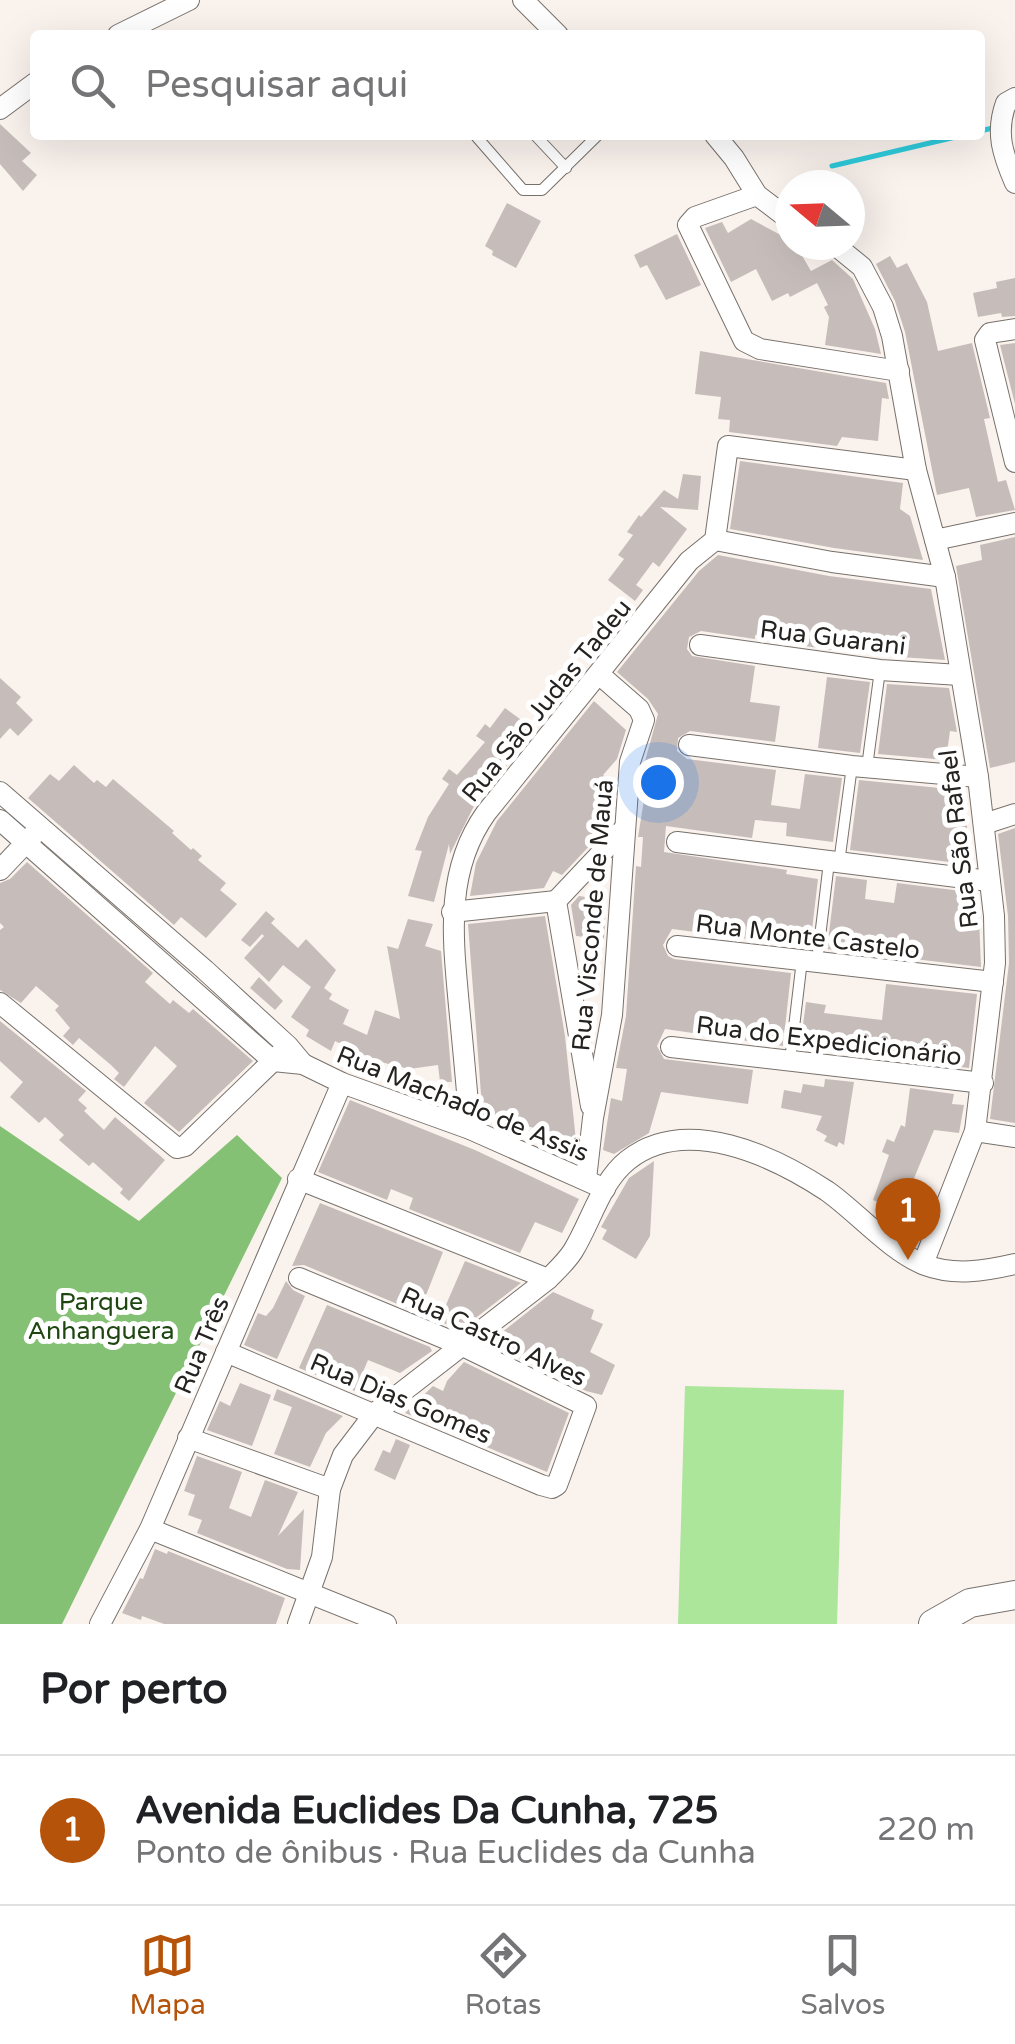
<!DOCTYPE html>
<html lang="pt">
<head>
<meta charset="utf-8">
<style>
  body { margin:0; font-family:"Varela Round",sans-serif; background:#f6f6f6; color:#202124 }
  .compass { position:absolute; left:775px; top:170px; width:90px; height:90px; border-radius:50%; background:#fff; box-shadow:0 10px 40px #0002; rotate:289deg }
  .you { position:absolute; left:658px; top:782px; width:35px; height:35px; margin:-25px; border:8px solid #fff; border-radius:50%; background:#1a73e8; box-shadow:0 0 0 15px #1a73e833 }
  .badge { display:grid; place-items:center; width:65px; height:65px; border-radius:50%; background:#b45309; color:#fff; font-size:32px; font-weight:700 }
  .pin { position:absolute; translate:-50% -82px; filter:drop-shadow(0 2px 5px #0008) }
  .pin::after { content:''; position:absolute; top:52px; width:35px; height:30px; background:inherit; clip-path:polygon(0 0,100% 0,50% 100%) }
  .list { margin:0; padding:0; list-style:none }
  h2 { display:flex; justify-content:space-between; align-items:center; height:130px; margin:0; padding:0 40px; font-size:42px }
  h2 small { font-size:32px; font-weight:400; color:#757577 }
  .list li { display:grid; grid-template-columns:65px 1fr auto; gap:30px; align-items:center; box-sizing:border-box; height:150px; padding:0 40px; border-top:2px solid #e0e0e0 }
  .list b { display:block; font-size:38px; white-space:nowrap }
  .list p { margin:0; font-size:32px; white-space:nowrap; color:#757577 }
  .list em { font-size:32px; font-style:normal; color:#757577 }
  .icon { flex:none; width:55px; height:55px; fill:none; stroke:currentColor; stroke-width:2; stroke-linecap:round; stroke-linejoin:round }
  .map { position:relative; flex:none; width:1015px; height:1624px; overflow:hidden }
  .search { position:absolute; background:#fff; box-shadow:0 10px 40px #0002; left:30px; right:30px; top:30px; height:110px; display:flex; align-items:center; gap:25px; box-sizing:border-box; padding:0 35px; border-radius:10px; color:#757577; font-size:38px }
  .sheet { height:280px; background:#fff }
  nav { display:flex; justify-content:space-around; align-items:center; box-sizing:border-box; height:140px; border-top:2px solid #e0e0e0; background:#fff; font-size:28px; color:#757577 }
  nav a { display:grid; justify-items:center; gap:5px }
  nav .on { color:#b45309 }
  .map>svg:first-child { display:block }
  .green { fill:#abe69b }
  .forest { fill:#85c174 }
  .lines { fill:none; stroke-linecap:round; stroke-linejoin:round }
  .stream { stroke:#2ecbdb; stroke-width:5 }
  .building { fill:#c6bdba }
  .service-casing { stroke:#77716c; stroke-width:12 }
  .minor-casing { stroke:#77716c; stroke-width:22 }
  .secondary-casing { stroke:#77716c; stroke-width:30 }
  .service { stroke:#fff; stroke-width:10 }
  .minor { stroke:#fff; stroke-width:20 }
  .secondary { stroke:#fff; stroke-width:28 }
  .labels { text-anchor:middle; stroke-width:10; stroke-linejoin:round; paint-order:stroke }
  .street-label { font-size:25px; fill:#252321; stroke:#fff }
  .park-label { font-size:25px; fill:#1e4611; stroke:#fff }
</style>
</head>
<body>
<div class="map">
<svg width="1015" height="1624" viewBox="0 0 1015 1624">
  <rect width="100%" height="100%" fill="#faf2ed"/>
  <polygon class="green" points="685,1386 844,1390 837,1624 678,1624"/>
  <polygon class="forest" points="0,1126 139,1221 237,1135 282,1178 62,1624 0,1624"/>
  <g class="lines">
    <g class="stream">
      <polyline points="980,131 997,127"/>
      <polyline points="832,166 964,135"/>
    </g>
  </g>
  <g class="building">
    <polygon points="0,124 31,153 22,161 37,175 23,191 0,164"/>
    <polygon points="507,203 541,221 516,268 492,255 493,251 485,246"/>
    <polygon points="751,219 790,240 790,245 797,247 811,271 832,260 853,279 875,329 881,354 825,345 829,317 824,307 828,305 817,283 790,297 788,293 772,301 756,269 731,282 705,228 722,222 728,233"/>
    <polygon points="677,234 701,285 666,300 647,265 640,268 634,255"/>
    <polygon points="890,256 897,268 907,263 927,302 938,351 972,343 990,418 984,419 998,482 1006,480 1015,510 976,517 969,488 937,495 905,332 895,301 876,264"/>
    <polygon points="1015,278 1015,316 1002,317 1001,313 978,317 973,293 997,288 996,282"/>
    <polygon points="1015,343 1015,404 1000,345"/>
    <polygon points="700,351 886,383 889,399 882,398 878,441 842,437 837,446 729,432 730,420 718,419 721,397 695,394"/>
    <polygon points="740,461 903,483 900,509 910,516 923,560 834,548 730,529"/>
    <polygon points="683,474 701,476 698,510 660,507 687,529 659,567 653,562 636,585 643,590 635,601 608,580 624,559 618,555 633,535 627,532 639,515 641,517 664,490 678,499"/>
    <polygon points="1015,537 1015,762 990,768 956,566 982,560 980,545"/>
    <polygon points="718,555 829,576 931,589 945,660 870,655 872,640 842,636 840,651 783,643 783,639 755,635 755,639 701,631 689,637 687,649 692,656 755,666 750,702 780,706 775,742 690,731 678,738 677,751 687,759 776,770 771,805 800,809 805,774 842,778 833,842 786,836 787,823 755,820 752,838 666,826 664,852 787,870 786,874 818,879 810,947 672,929 663,945 668,956 674,959 791,973 783,1046 665,1029 657,1046 664,1059 753,1070 748,1104 661,1092 649,1133 614,1154 603,1150 611,1098 622,1101 627,1069 616,1068 626,1016 636,866 641,867 643,837 638,837 645,794 642,794 644,765 658,714 648,699 617,672 699,571"/>
    <polygon points="827,677 870,682 860,753 818,748"/>
    <polygon points="0,678 21,697 16,703 33,720 18,736 10,728 0,739"/>
    <polygon points="887,684 949,688 957,732 950,731 946,760 878,754"/>
    <polygon points="594,701 626,730 617,759 603,775 615,784 612,822 562,875 553,871 544,888 470,896 476,863 497,821"/>
    <polygon points="505,708 535,730 474,806 450,854 449,844 434,902 408,896 422,851 415,850 428,817 449,784 442,779 449,769 457,775 485,742 476,736 485,724 490,728"/>
    <polygon points="74,765 94,783 97,780 106,787 113,779 174,831 172,833 191,850 193,848 202,856 198,860 226,883 220,890 237,904 206,938 181,917 174,925 28,798 50,774 59,781"/>
    <polygon points="859,780 960,790 974,865 850,850"/>
    <polygon points="1015,828 1015,1123 990,1119 1009,963 1008,916 998,834"/>
    <polygon points="27,862 153,973 145,982 170,1004 173,1000 189,1013 193,1009 253,1061 179,1132 144,1103 177,1066 155,1046 124,1087 114,1079 119,1073 111,1065 79,1038 73,1045 63,1036 70,1028 55,1010 59,1006 36,986 21,1003 0,990 0,930 4,927 0,923 0,883 10,879"/>
    <polygon points="836,876 867,880 865,899 894,903 897,883 978,893 981,967 873,954 874,943 845,940 844,951 827,949"/>
    <polygon points="579,896 606,900 604,939 576,936 571,905"/>
    <polygon points="266,911 275,919 271,923 298,948 306,939 336,970 324,988 332,994 329,999 349,1010 343,1024 367,1035 375,1010 400,1019 387,946 398,949 408,919 433,924 425,946 441,951 452,1082 440,1082 438,1065 409,1069 373,1060 335,1041 331,1051 306,1036 309,1030 291,1017 311,987 283,965 269,982 244,958 264,936 262,934 250,947 241,940"/>
    <polygon points="545,916 565,1036 576,1141 508,1120 483,1120 468,924"/>
    <polygon points="259,977 283,1001 275,1010 250,988"/>
    <polygon points="886,984 977,994 969,1068 800,1048 806,1002 826,1005 824,1013 882,1020"/>
    <polygon points="0,1021 86,1091 78,1100 87,1108 84,1111 104,1130 115,1117 165,1160 129,1201 120,1193 123,1189 93,1162 89,1166 59,1140 64,1135 45,1117 39,1123 10,1097 23,1082 0,1061"/>
    <polygon points="825,1079 854,1082 844,1145 839,1142 837,1147 824,1141 827,1136 816,1130 822,1116 781,1108 784,1090 801,1093 803,1084 824,1087"/>
    <polygon points="910,1088 954,1094 952,1104 964,1105 959,1133 934,1130 900,1212 873,1200 889,1155 882,1152 887,1139 894,1142 901,1125 905,1127"/>
    <polygon points="350,1100 475,1150 579,1199 562,1233 535,1222 520,1253 409,1209 413,1198 391,1189 387,1200 318,1172"/>
    <polygon points="654,1161 650,1236 636,1259 602,1239 607,1230 601,1227 629,1178"/>
    <polygon points="320,1203 443,1252 419,1313 304,1265 292,1266"/>
    <polygon points="465,1261 521,1283 460,1330 439,1321"/>
    <polygon points="286,1281 293,1290 305,1296 277,1359 244,1345 258,1313 266,1316 273,1308"/>
    <polygon points="553,1292 594,1310 591,1319 603,1324 590,1352 615,1365 602,1395 586,1391 496,1347 501,1333"/>
    <polygon points="327,1305 430,1347 432,1351 400,1373 368,1360 355,1391 299,1368"/>
    <polygon points="464,1362 569,1413 547,1472 405,1413 433,1386 443,1391 447,1381"/>
    <polygon points="240,1383 271,1395 252,1446 207,1430 220,1401 230,1406"/>
    <polygon points="277,1389 343,1416 326,1433 310,1467 274,1454 292,1407 273,1400"/>
    <polygon points="396,1439 410,1445 395,1480 374,1470 383,1450 390,1453"/>
    <polygon points="197,1456 242,1472 229,1508 251,1517 265,1480 298,1492 278,1536 304,1509 300,1570 287,1569 197,1533 202,1520 188,1515 195,1495 184,1491"/>
    <polygon points="155,1549 167,1554 168,1551 285,1598 276,1624 164,1624 142,1616 141,1620 122,1613 140,1578 143,1579"/>
  </g>
  <g class="lines">
    <g class="service-casing">
      <g id="service">
        <polyline points="475,135 523,190 542,190 598,135"/>
        <polyline points="535,135 566,168"/>
        <polyline points="867,767 880,670"/>
        <polyline points="839,863 852,766"/>
        <polyline points="817,962 829,862"/>
        <polyline points="790,1061 802,960"/>
      </g>
    </g>
    <g class="minor-casing">
      <g id="minor">
        <polyline points="523,0 558,35"/>
        <polyline points="118,35 189,0"/>
        <path d="M1015,98L1006,103C995,133 1003,155 1015,183"/>
        <polyline points="0,109 35,83"/>
        <polyline points="715,135 734,158 757,195 790,220"/>
        <polyline points="757,195 695,217 688,225 744,341 760,349 899,371"/>
        <polyline points="835,245 862,267 883,307 892,336 916,470 945,577 978,777 994,916 995,963 975,1131 923,1264"/>
        <polyline points="1015,329 990,333 985,340 1015,462"/>
        <polyline points="715,540 832,562 945,577"/>
        <polyline points="935,540 1015,523"/>
        <polyline points="700,645 880,670 960,675"/>
        <polyline points="689,745 852,766 978,777"/>
        <polyline points="0,792 205,970 288,1046 303,1064"/>
        <polyline points="0,820 273,1061 303,1064 342,1083 470,1129 605,1189"/>
        <polyline points="984,824 1015,814"/>
        <polyline points="677,842 989,881"/>
        <polyline points="0,870 37,831"/>
        <polyline points="452,912 556,901"/>
        <polyline points="677,946 993,982"/>
        <polyline points="0,1003 177,1148 185,1146 280,1054"/>
        <polyline points="671,1047 983,1083"/>
        <polyline points="591,1106 556,901 624,829"/>
        <path d="M470,1129C467,1088 463,1047 459,1006C453,939 444,872 486,813L689,561L715,540L728,446L916,470"/>
        <polyline points="975,1131 1015,1137"/>
        <polyline points="298,1179 548,1279"/>
        <polyline points="586,1179 593,1118 612,1015 630,762 644,720 639,709 600,675"/>
        <polyline points="226,1352 541,1485 552,1488 557,1485 586,1406 463,1346 299,1278"/>
        <polyline points="188,1438 330,1489"/>
        <polyline points="150,1529 386,1624"/>
        <polyline points="100,1624 150,1529 342,1083"/>
        <path d="M298,1624L322,1557L330,1489L343,1455L375,1413L548,1279C557,1270 566,1262 573,1251C591,1222 601,1181 628,1160C686,1114 774,1156 827,1191C857,1212 890,1251 925,1265C954,1276 985,1271 1015,1264"/>
      </g>
    </g>
    <g class="secondary-casing">
      <polyline id="secondary" points="933,1624 970,1603 1015,1595"/>
    </g>
    <use href="#service" class="service"/>
    <use href="#minor" class="minor"/>
    <use href="#secondary" class="secondary"/>
  </g>
  <g class="labels">
    <g class="street-label">
      <text transform="translate(833 637) rotate(7)" y="9">Rua Guarani</text>
      <text transform="translate(546 700) rotate(-51)" y="9">Rua São Judas Tadeu</text>
      <text transform="translate(958 839) rotate(-97)" y="9">Rua São Rafael</text>
      <text transform="translate(592 915) rotate(-85)" y="9">Rua Visconde de Mauá</text>
      <text transform="translate(808 936) rotate(7)" y="9">Rua Monte Castelo</text>
      <text transform="translate(829 1040) rotate(7)" y="9">Rua do Expedicionário</text>
      <text transform="translate(463 1103) rotate(22)" y="9">Rua Machado de Assis</text>
      <text transform="translate(494 1336) rotate(25)" y="9">Rua Castro Alves</text>
      <text transform="translate(201 1345) rotate(-67)" y="9">Rua Três</text>
      <text transform="translate(401 1398) rotate(23)" y="9">Rua Dias Gomes</text>
    </g>
    <g class="park-label">
      <text x="101" y="1310">Parque<tspan x="101" dy="29">Anhanguera</tspan></text>
    </g>
  </g>
</svg>
<svg class="compass" viewBox="-18 -18 36 36"><path d="M0-13l5 13h-10z" fill="#e53935"/><path d="M0 13l5-13h-10z" fill="#757577"/></svg>
<div class="you"></div>
<div class="pin badge" style="left:908px;top:1260px">1</div>
<div class="search"><svg class="icon" aria-label="search" viewBox="0 0 24 24"><circle cx="10" cy="10" r="6"/><path d="M15 15l6 6"/></svg>Pesquisar aqui</div>
</div>
<section class="sheet">
<h2>Por perto<small></small></h2>
<ul class="list">
<li><span class="badge">1</span><div><b>Avenida Euclides Da Cunha, 725</b><p>Ponto de ônibus · Rua Euclides da Cunha</p></div><em>220 m</em></li>
</ul>
</section>
<nav>
<a class="on"><svg class="icon" aria-label="map" viewBox="0 0 24 24"><path d="M3 6l6-2 6 2 6-2v14l-6 2-6-2-6 2zM9 4v14M15 6v14"/></svg>Mapa</a>
<a><svg class="icon" aria-label="directions" viewBox="0 0 24 24"><path d="M12 3l9 9-9 9-9-9zM9 14v-3h6M13 9l2 2-2 2"/></svg>Rotas</a>
<a><svg class="icon" aria-label="saved" viewBox="0 0 24 24"><path d="M7 4h10v16l-5-4-5 4z"/></svg>Salvos</a>
</nav>
</body>
</html>
